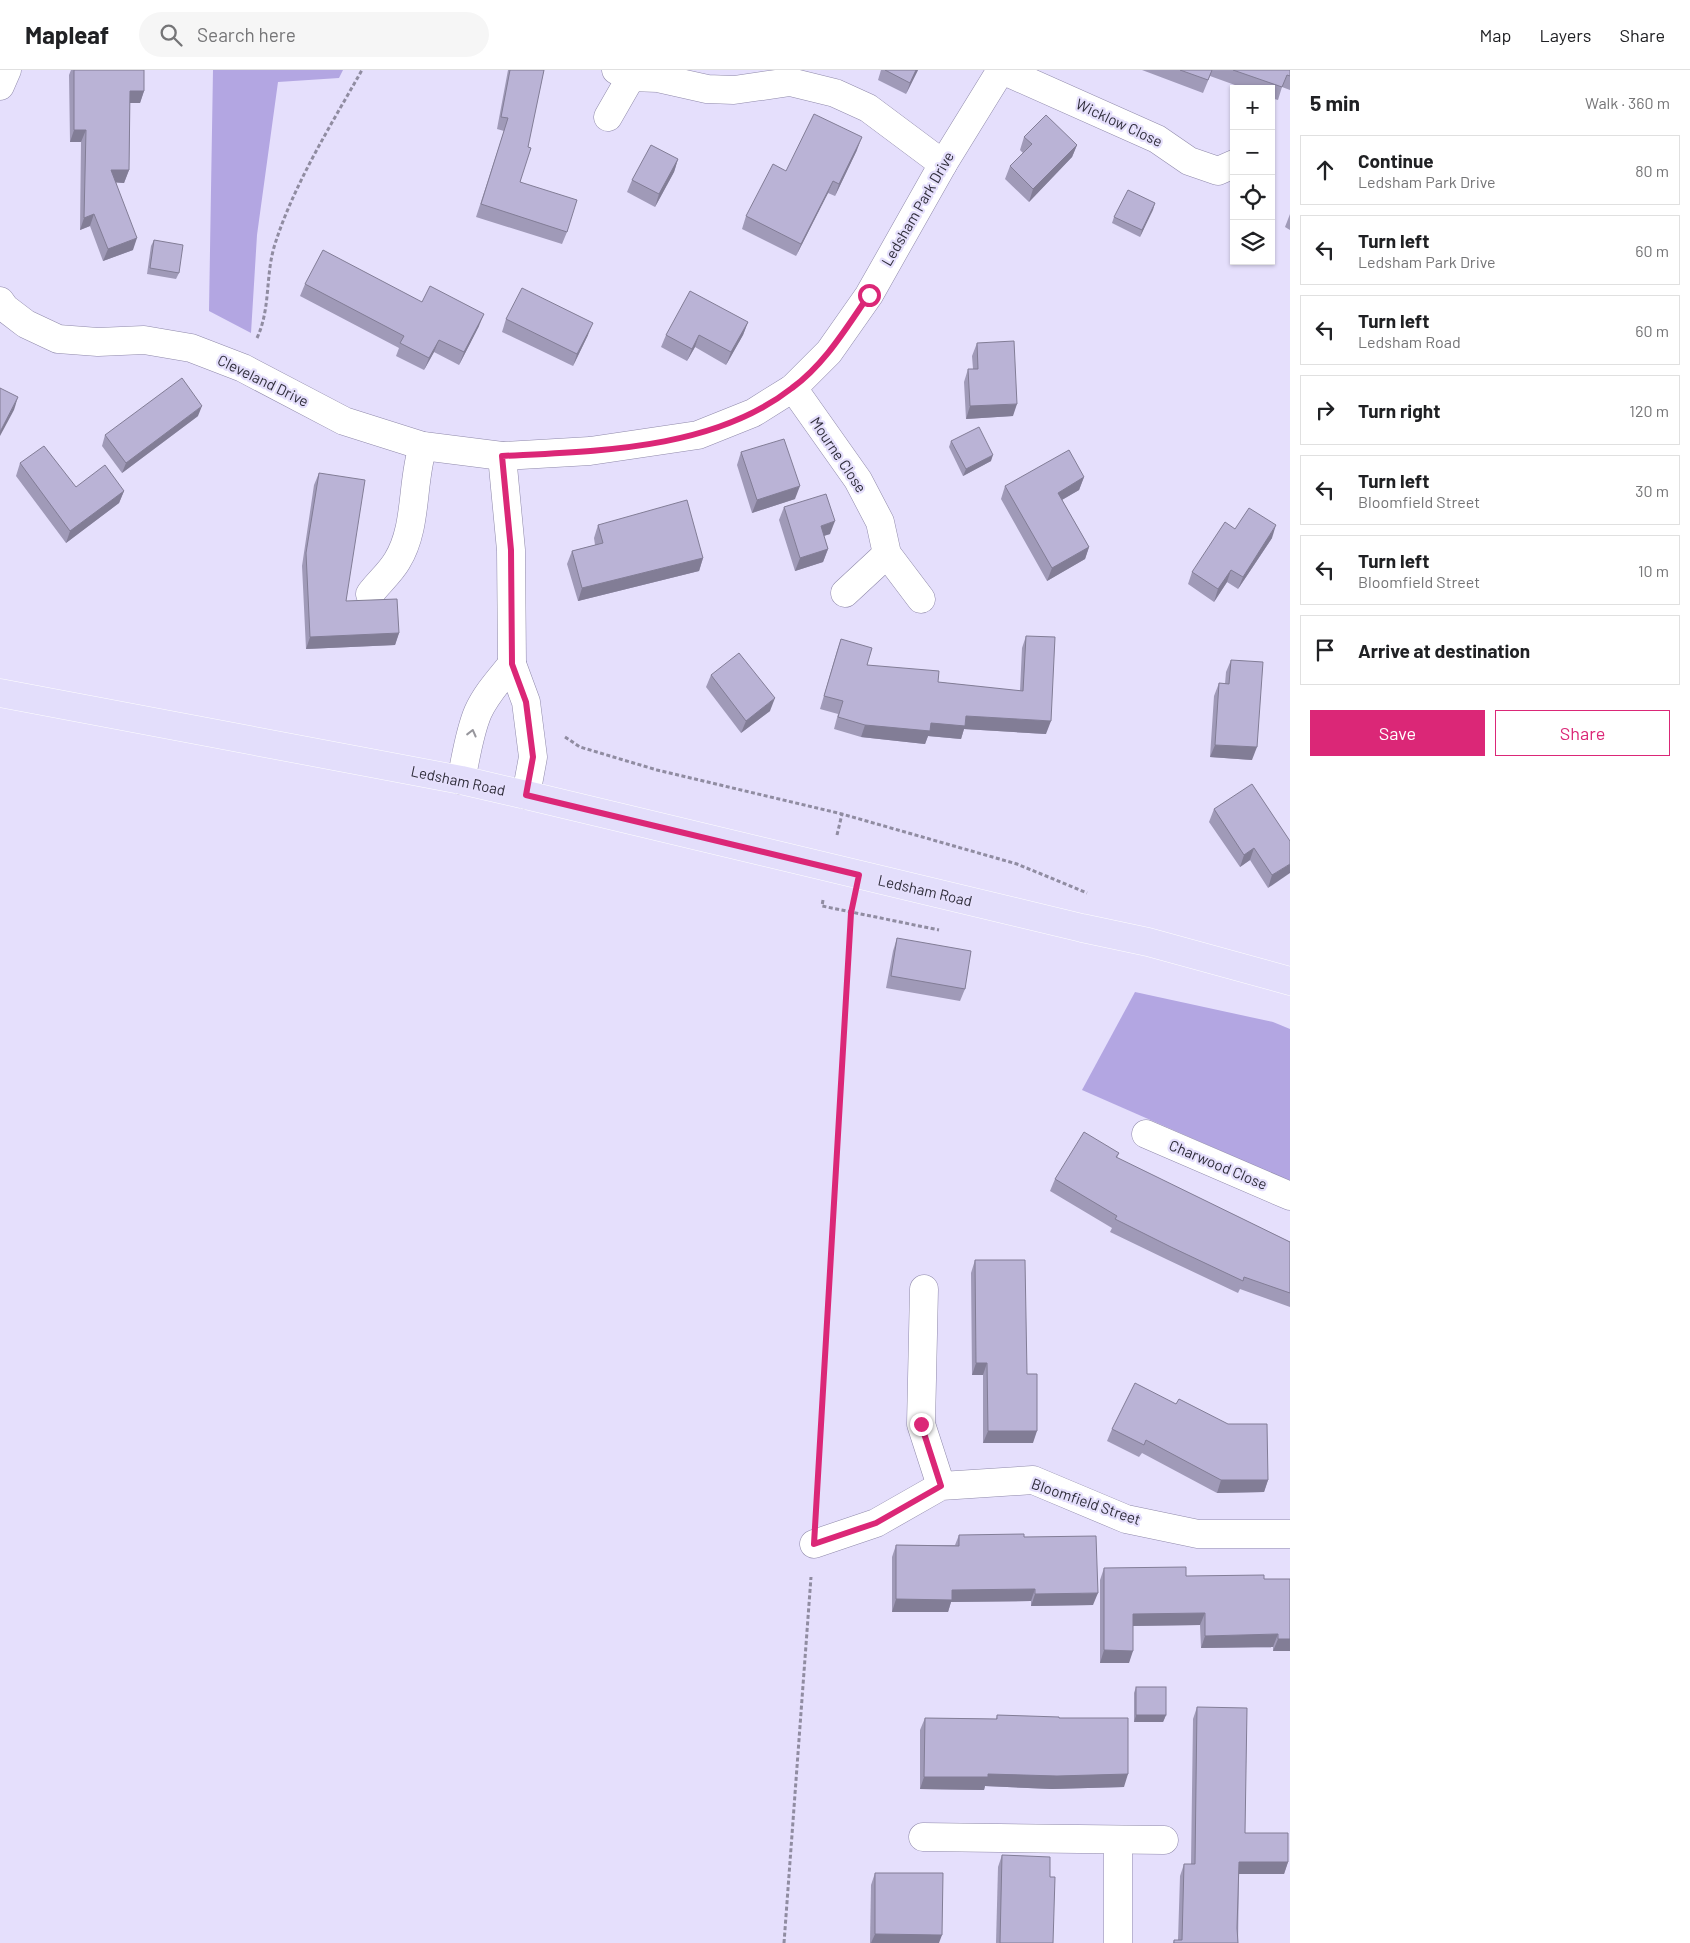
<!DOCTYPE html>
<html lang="en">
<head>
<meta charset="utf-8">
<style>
  body { margin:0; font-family:Barlow,sans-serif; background:#f6f6f6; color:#202124 }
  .controls { position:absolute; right:15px; top:15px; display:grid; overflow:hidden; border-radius:0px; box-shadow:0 1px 4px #0004 }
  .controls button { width:45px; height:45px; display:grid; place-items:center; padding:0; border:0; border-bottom:1px solid #e0e0e0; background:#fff; color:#202124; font:25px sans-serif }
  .stop { position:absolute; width:15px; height:15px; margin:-11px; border:4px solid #db2777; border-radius:50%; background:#fff }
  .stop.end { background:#db2777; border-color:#fff; box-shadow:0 1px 5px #0008 }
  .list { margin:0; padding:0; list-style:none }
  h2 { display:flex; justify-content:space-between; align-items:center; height:65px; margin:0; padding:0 20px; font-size:21px }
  h2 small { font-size:16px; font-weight:400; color:#757577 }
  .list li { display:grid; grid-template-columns:32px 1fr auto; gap:15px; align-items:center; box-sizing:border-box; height:70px; margin:0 10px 10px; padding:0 10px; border:1px solid #e0e0e0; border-radius:0px }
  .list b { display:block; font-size:19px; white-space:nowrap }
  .list p { margin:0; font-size:16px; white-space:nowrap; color:#757577 }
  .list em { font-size:16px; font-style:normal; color:#757577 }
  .actions { display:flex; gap:10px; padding:15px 20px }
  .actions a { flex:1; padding:11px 0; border:1px solid #db2777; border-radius:0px; text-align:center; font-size:18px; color:#db2777 }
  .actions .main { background:#db2777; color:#fff }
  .icon { flex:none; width:28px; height:28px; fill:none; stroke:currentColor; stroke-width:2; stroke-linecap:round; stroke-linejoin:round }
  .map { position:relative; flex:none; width:1290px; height:1873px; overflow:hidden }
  header { display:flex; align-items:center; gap:30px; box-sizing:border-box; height:70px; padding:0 25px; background:#fff; border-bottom:1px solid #e0e0e0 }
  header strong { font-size:24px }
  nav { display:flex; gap:28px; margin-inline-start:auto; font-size:18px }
  .search { width:350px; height:45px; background:#f6f6f6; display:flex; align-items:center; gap:12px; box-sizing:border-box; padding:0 18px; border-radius:28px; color:#757577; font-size:19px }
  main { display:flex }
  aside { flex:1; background:#fff }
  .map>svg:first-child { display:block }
  .green { fill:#b3a6e2 }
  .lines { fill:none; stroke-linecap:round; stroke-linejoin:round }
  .minor-casing { stroke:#8f89aa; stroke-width:29 }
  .major-casing { stroke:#fff; stroke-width:29 }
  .path { stroke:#908ca1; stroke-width:3; stroke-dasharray:4 2.5; stroke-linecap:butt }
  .minor { stroke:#fff; stroke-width:28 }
  .major { stroke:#e3defb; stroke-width:28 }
  .wall { fill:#a09ab8 }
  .shaded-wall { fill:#827d96 }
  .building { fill:#bab3d6; stroke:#827d96 }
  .oneway { stroke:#97969c }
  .route { stroke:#db2777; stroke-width:6 }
  .labels { text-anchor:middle; stroke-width:4.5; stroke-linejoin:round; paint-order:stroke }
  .street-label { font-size:15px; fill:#2f2d3a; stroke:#e5dffc }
</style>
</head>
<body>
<header>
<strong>Mapleaf</strong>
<div class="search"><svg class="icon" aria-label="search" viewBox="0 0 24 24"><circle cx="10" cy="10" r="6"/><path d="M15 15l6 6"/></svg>Search here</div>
<nav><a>Map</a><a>Layers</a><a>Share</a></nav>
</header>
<main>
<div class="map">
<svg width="1290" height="1873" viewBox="0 0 1290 1873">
  <rect width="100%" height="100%" fill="#e5dffc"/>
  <g class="green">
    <polygon points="213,0 343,0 339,8 278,12 257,165 251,263 209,241"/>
    <polygon points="1135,922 1273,952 1290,959 1290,1111 1082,1020"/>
  </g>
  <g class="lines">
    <g class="minor-casing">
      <g id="minor">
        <polyline points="616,0 631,7 658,8 707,19 734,20 790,12 835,23 868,38 943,94"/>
        <polyline points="1002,0 1157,69 1189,91 1218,101 1234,94"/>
        <polyline points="0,16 7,0"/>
        <polyline points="608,47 631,7"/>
        <polyline points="0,231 5,238 26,254 58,269 98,272 144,270 191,278 243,298 344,351 423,376 502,386"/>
        <polyline points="793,318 858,410 880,452 887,484 921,529"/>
        <polyline points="845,523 887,484"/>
        <path d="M370,524C378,513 390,503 397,491C418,457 411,413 423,376"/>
        <polyline points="512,594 511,480 502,386 590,381 698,365 753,343 793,318 829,282 869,225 943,94 1001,0"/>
        <path d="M461,710C466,688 469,663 478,642C486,624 500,609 512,594L526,632L533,687L526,725"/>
        <polyline points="1146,1064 1290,1126"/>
        <polyline points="924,1219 921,1354 941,1416"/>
        <polyline points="814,1474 876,1453 941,1416 1033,1410 1126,1449 1198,1464 1290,1464"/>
        <polyline points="923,1767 1164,1770"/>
        <polyline points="1118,1873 1118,1770"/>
      </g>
    </g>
    <g class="major-casing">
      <polyline id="major" points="0,623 461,710 526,725 1082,858 1148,872 1290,911"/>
    </g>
    <g class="path">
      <path d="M257,268C271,238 265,205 275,174C294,114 331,55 362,0"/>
      <polyline points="565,667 580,677 657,700 842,744 1017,794 1087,823"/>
      <polyline points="837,765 842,744"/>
      <polyline points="823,830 822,836 939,860"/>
      <polyline points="816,1439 852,836"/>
      <polyline points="784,1873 811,1507"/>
    </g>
    <use href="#minor" class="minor"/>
    <use href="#major" class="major"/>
  </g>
  <g class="wall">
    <polygon points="71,0 144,0 144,21 140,33 130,33 129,100 124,113 116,112 133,180 103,191 90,156 80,160 81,72 70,72 69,5"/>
    <polygon points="508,0 544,0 520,112 567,162 562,174 476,147 504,61 497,59"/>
    <polygon points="881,0 918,0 906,24 878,10"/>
    <polygon points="1142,0 1290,0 1290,20 1282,17 1278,30 1271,28 1271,19 1246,19 1210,6 1203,23"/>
    <polygon points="1024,67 1077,75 1072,87 1029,132 1005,109 1010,96 1023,83 1020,80"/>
    <polygon points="857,80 835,126 828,123 796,186 742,159 746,146 786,101"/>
    <polygon points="678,89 674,102 655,137 627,122 632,110"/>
    <polygon points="1155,133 1140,167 1112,153 1114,147"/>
    <polygon points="1290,144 1290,160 1285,157"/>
    <polygon points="154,170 179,203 176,209 147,204 151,176"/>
    <polygon points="305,214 422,232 479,256 459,295 434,282 424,300 396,286 399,278 300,226"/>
    <polygon points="506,249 588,265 573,296 502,262"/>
    <polygon points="748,252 743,265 726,295 695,277 687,291 661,277 666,265"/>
    <polygon points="977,273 1013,346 966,349 964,312 968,299 973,299 972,286"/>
    <polygon points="198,346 122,403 102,376 105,365"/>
    <polygon points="951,371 991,391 963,406 949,377"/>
    <polygon points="741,382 795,429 752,443 737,395"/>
    <polygon points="20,393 76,417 124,421 119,433 66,473 16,406"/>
    <polygon points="319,403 346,531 399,563 395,575 306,579 302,496 314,415"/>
    <polygon points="1084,407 1079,420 1062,430 1089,477 1085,489 1047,511 1001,429 1005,416"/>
    <polygon points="784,437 830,464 824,466 828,479 823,492 795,501 779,450"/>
    <polygon points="598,455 703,488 699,501 578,531 567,494 572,481 595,475 594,468"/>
    <polygon points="1235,459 1272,468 1238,519 1227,512 1214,532 1188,514 1192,502"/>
    <polygon points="1026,566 1046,664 964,659 961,669 928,666 925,674 861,667 834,659 838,644 820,639 837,581 841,569 867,595 938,612 1020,621 1022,578"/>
    <polygon points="1231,590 1252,690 1210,687 1214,626 1219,613 1225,614 1226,602"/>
    <polygon points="711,605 770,641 741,663 706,617"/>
    <polygon points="1214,739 1290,771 1268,818 1250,790 1240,797 1209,752"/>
    <polygon points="897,868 965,919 960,931 886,918 893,881"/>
    <polygon points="1119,1083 1117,1088 1290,1172 1290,1237 1240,1219 1238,1223 1166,1189 1110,1162 1112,1158 1050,1121 1055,1109"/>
    <polygon points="975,1190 1027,1304 1033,1373 983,1373 983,1305 972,1305 971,1203"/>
    <polygon points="1112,1359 1268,1410 1264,1422 1217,1423 1142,1383 1139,1387 1107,1371"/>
    <polygon points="959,1465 1024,1467 1093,1535 1031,1536 1031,1531 951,1532 948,1542 892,1542 892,1487 896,1475 955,1475"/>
    <polygon points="1104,1498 1186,1506 1264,1509 1290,1581 1273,1581 1273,1577 1201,1578 1200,1555 1133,1556 1129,1593 1100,1593 1100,1510"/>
    <polygon points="1136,1617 1166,1645 1163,1652 1134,1652 1134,1623"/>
    <polygon points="1197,1637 1245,1763 1288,1792 1284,1804 1239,1804 1238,1873 1173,1873 1174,1870 1178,1870 1180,1806 1184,1794 1191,1794 1193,1649"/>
    <polygon points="997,1645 1059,1648 1124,1717 1052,1719 985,1716 984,1720 920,1719 920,1660 925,1648 996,1649"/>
    <polygon points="1002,1785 1050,1807 1053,1873 996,1873 998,1797"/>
    <polygon points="875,1803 939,1873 870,1873 871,1815"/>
  </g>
  <g class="shaded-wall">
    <polygon points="916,0 918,0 906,24 910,13"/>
    <polygon points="130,21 144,21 140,33 126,33"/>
    <polygon points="74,60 86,60 81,72 70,72"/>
    <polygon points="862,67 857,80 835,126 839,114"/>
    <polygon points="1077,75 1072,87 1029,132 1033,119"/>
    <polygon points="678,89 674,102 655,137 659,124"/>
    <polygon points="111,100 129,100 124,113 107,112"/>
    <polygon points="833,111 828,123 796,186 801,174"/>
    <polygon points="1155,133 1153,140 1140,167 1142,160"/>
    <polygon points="94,144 90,156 80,160 84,148"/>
    <polygon points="137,168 133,180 103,191 108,179"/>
    <polygon points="484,244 479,256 459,295 464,282"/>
    <polygon points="748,252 743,265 726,295 731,282"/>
    <polygon points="593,253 588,265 573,296 577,284"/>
    <polygon points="699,265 695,277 687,291 692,279"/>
    <polygon points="439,270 434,282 424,300 429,288"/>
    <polygon points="18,327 14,340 0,366 0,362"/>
    <polygon points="1017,334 1013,346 966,349 970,336"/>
    <polygon points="202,336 198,346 122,403 126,393"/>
    <polygon points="993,385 991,391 963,406 966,399"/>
    <polygon points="1084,407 1079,420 1053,435 1058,423"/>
    <polygon points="800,416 795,429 752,443 757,430"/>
    <polygon points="124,421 119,433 66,473 70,461"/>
    <polygon points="835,451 830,464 816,468 821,456"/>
    <polygon points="1276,455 1272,468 1238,519 1243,507"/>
    <polygon points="1089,477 1085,489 1047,511 1052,498"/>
    <polygon points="828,479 823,492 795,501 800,488"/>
    <polygon points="703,488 699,501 578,531 582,518"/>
    <polygon points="1231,500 1227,512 1214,532 1218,519"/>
    <polygon points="399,563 395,575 306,579 310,567"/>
    <polygon points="775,628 770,641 741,663 746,651"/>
    <polygon points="966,646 1051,651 1046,664 964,659 961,669 928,666 925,674 861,667 865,655 931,653"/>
    <polygon points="1215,675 1257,677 1252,690 1210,687"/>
    <polygon points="1254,778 1250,790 1240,797 1244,785"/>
    <polygon points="1290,794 1290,803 1268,818 1272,805"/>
    <polygon points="976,1293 987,1293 983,1305 972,1305"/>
    <polygon points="988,1361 1037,1361 1033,1373 983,1373"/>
    <polygon points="1221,1410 1268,1410 1264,1422 1217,1423"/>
    <polygon points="1035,1519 1031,1531 951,1532 948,1542 892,1542 896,1529 952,1520"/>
    <polygon points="1098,1523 1093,1535 1031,1536 1035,1524"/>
    <polygon points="1205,1543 1200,1555 1129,1556 1133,1544"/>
    <polygon points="1278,1564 1273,1577 1201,1578 1205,1566"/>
    <polygon points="1278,1569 1290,1569 1290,1581 1273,1581"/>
    <polygon points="1104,1580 1133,1581 1129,1593 1100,1593"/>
    <polygon points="1136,1645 1166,1645 1163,1652 1134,1652"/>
    <polygon points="988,1704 1128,1704 1124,1717 1052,1719 985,1716 984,1720 920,1719 924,1707"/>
    <polygon points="1239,1792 1288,1792 1284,1804 1235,1804"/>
    <polygon points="875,1864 942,1865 939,1873 871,1873"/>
  </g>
  <g class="building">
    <polygon points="74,0 144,0 144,21 130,21 129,100 111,100 137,168 108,179 94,144 84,148 86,60 74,60"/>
    <polygon points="510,0 544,0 528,77 531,78 520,112 577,130 567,162 481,134 508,48 501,47"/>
    <polygon points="885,0 916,0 910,13"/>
    <polygon points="1180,0 1212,0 1208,10"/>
    <polygon points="1233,0 1290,0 1290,6 1287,5 1282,17"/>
    <polygon points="814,44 862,67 839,114 833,111 801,174 746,146 773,94 786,101"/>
    <polygon points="1046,45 1077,75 1033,119 1010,96 1032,74 1024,67"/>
    <polygon points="651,75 678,89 659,124 632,110"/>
    <polygon points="1128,120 1155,133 1142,160 1114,147"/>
    <polygon points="154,170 183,175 179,203 150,198"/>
    <polygon points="323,180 422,232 430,216 484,244 464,282 439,270 429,288 400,273 404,266 305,214"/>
    <polygon points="522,218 593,253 577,284 506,249"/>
    <polygon points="690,221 748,252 731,282 699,265 692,279 666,265"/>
    <polygon points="1014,271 1017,334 970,336 968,299 978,299 977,273"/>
    <polygon points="182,308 202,336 126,393 105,365"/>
    <polygon points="0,318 18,327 0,362"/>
    <polygon points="979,357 993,385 966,399 951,371"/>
    <polygon points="784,369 800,416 757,430 741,382"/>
    <polygon points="44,376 76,417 105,395 124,421 70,461 20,393"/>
    <polygon points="1069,380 1084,407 1058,423 1089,477 1052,498 1005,416"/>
    <polygon points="319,403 365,410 346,531 397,529 399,563 310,567 306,483"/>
    <polygon points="826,424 835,451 821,456 828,479 800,488 784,437"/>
    <polygon points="687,430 703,488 582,518 572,481 603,473 598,455"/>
    <polygon points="1249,438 1276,455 1243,507 1231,500 1218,519 1192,502 1225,452 1235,459"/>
    <polygon points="1026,566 1055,567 1051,651 966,646 965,656 931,653 930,661 865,655 838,647 843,631 824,626 841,569 872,578 867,595 939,601 938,612 1023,621"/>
    <polygon points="739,583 775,628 746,651 711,605"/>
    <polygon points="1231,590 1263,592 1257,677 1215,675 1219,613 1229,614"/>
    <polygon points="1252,714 1290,771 1290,794 1272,805 1254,778 1244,785 1214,739"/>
    <polygon points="897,868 971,881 965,919 891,906"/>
    <polygon points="1084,1062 1119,1083 1116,1087 1290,1172 1290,1223 1244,1207 1243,1211 1171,1177 1115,1149 1117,1146 1055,1109"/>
    <polygon points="975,1190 1025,1190 1027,1304 1037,1304 1037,1361 988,1361 987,1293 976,1293"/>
    <polygon points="1135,1313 1176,1334 1179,1329 1228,1354 1267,1354 1268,1410 1221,1410 1146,1370 1144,1375 1112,1359"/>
    <polygon points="1024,1464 1024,1467 1096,1466 1098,1523 1035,1524 1035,1519 952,1520 952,1530 896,1529 896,1475 959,1476 959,1465"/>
    <polygon points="1186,1497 1186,1506 1264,1505 1264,1509 1290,1509 1290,1569 1278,1569 1278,1564 1205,1566 1205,1543 1133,1544 1133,1581 1104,1580 1104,1498"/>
    <rect x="1136" y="1617" width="30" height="28"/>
    <polygon points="1197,1637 1247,1638 1245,1763 1288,1763 1288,1792 1239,1792 1237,1858 1238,1873 1174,1873 1174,1870 1182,1870 1184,1794 1195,1794"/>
    <polygon points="997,1645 1059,1647 1059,1648 1128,1648 1128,1704 1057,1706 988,1704 988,1707 924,1707 925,1648 997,1649"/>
    <polygon points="1002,1785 1050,1787 1050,1807 1055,1807 1053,1873 1000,1873"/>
    <polygon points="875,1803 943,1803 942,1865 875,1864"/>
  </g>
  <defs><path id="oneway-chevron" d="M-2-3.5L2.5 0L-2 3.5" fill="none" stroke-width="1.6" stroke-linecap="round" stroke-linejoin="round" transform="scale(1.25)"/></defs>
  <use class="oneway" href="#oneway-chevron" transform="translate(472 663) rotate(-76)"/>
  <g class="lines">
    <path class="route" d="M869,225C846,258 825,294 792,318C713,380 598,381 502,386L511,480L512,594L526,632L533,687L526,725L859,805L851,843L814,1474L876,1453L941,1416L921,1354"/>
  </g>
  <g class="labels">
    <g class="street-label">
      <text transform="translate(1119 53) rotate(25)" y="5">Wicklow Close</text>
      <text transform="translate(918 139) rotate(-60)" y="5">Ledsham Park Drive</text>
      <text transform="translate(263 311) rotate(26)" y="5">Cleveland Drive</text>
      <text transform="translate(838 385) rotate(56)" y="5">Mourne Close</text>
      <text transform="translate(458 711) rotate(12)" y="5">Ledsham Road</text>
      <text transform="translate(925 821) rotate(13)" y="5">Ledsham Road</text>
      <text transform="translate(1218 1095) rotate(23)" y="5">Charwood Close</text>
      <text transform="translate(1086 1432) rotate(19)" y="5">Bloomfield Street</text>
    </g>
  </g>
</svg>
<div class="controls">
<button>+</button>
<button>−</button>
<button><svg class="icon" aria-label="locate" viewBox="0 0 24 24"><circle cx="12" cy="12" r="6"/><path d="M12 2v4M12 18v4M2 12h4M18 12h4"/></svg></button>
<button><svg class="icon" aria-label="layers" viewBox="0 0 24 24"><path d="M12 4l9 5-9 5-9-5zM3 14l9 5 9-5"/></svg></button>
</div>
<div class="stop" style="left:869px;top:225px"></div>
<div class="stop end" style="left:921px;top:1354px"></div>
</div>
<aside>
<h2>5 min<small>Walk · 360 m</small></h2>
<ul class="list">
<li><svg class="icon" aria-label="ahead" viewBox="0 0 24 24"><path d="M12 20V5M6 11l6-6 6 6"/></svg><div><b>Continue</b><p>Ledsham Park Drive</p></div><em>80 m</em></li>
<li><svg class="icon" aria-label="left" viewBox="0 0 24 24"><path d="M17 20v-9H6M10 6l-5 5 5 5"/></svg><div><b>Turn left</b><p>Ledsham Park Drive</p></div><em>60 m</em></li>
<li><svg class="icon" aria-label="left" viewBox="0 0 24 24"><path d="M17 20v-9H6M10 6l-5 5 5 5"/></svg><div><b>Turn left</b><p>Ledsham Road</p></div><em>60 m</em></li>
<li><svg class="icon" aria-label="right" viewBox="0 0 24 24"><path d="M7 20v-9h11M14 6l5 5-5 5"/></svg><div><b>Turn right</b></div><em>120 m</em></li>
<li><svg class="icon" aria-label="left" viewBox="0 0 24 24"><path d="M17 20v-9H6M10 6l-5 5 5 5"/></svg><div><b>Turn left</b><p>Bloomfield Street</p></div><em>30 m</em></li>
<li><svg class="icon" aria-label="left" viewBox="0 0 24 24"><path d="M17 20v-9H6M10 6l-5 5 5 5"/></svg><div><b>Turn left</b><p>Bloomfield Street</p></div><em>10 m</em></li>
<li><svg class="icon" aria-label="arrive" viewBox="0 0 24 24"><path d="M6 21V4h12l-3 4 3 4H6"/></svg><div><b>Arrive at destination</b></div></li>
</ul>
<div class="actions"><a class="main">Save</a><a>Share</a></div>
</aside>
</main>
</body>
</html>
